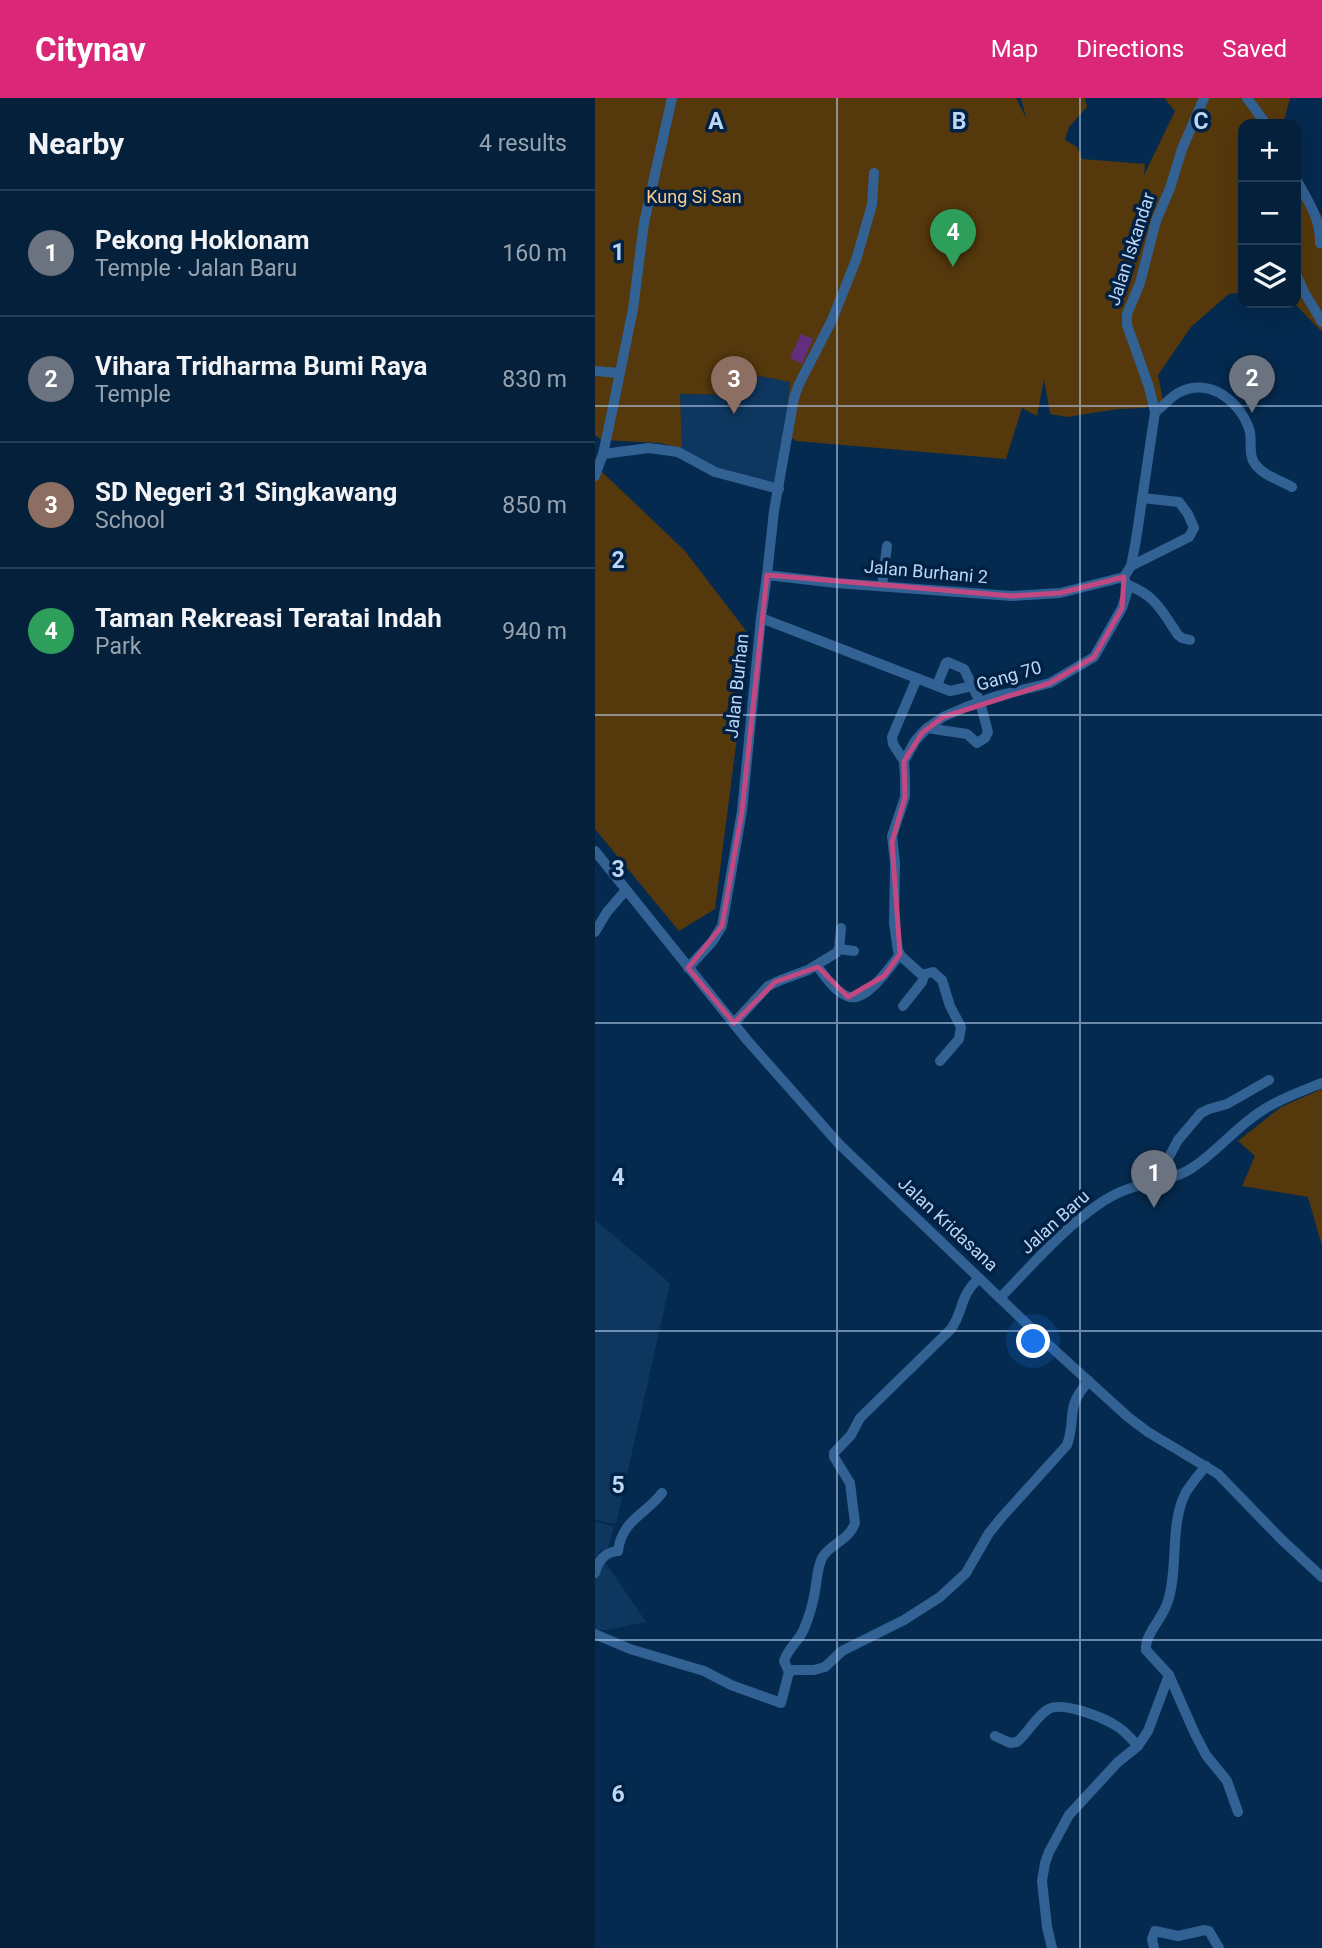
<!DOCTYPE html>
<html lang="en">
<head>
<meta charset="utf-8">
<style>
  body { margin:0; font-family:Roboto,sans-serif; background:#0d2842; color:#f1f3f6 }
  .controls { position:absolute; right:21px; top:21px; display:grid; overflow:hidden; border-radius:14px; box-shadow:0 7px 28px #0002 }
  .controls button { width:63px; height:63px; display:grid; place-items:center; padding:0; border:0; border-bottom:2px solid #253e55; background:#04203b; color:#f1f3f6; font:35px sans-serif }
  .you { position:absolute; left:439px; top:1244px; width:24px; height:24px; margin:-18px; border:5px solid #fff; border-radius:50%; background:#1a73e8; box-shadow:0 0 0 10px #1a73e833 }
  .badge { display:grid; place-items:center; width:46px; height:46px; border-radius:50%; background:#db2777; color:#fff; font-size:23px; font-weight:700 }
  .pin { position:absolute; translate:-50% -58px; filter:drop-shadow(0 2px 4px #0008) }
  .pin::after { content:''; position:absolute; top:37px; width:24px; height:21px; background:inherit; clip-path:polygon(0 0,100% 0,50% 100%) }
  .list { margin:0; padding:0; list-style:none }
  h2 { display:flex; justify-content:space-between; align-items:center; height:91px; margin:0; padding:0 28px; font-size:30px }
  h2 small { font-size:23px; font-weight:400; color:#97a3af }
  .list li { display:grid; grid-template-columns:46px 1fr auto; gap:21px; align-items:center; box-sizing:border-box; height:126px; padding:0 28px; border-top:2px solid #253e55 }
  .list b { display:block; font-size:26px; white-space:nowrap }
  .list p { margin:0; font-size:23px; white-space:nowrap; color:#97a3af }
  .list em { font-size:23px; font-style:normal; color:#97a3af }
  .icon { flex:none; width:38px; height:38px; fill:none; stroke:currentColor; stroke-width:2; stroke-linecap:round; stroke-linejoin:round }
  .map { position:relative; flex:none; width:727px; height:1850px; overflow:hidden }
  header { display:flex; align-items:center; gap:42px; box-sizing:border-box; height:98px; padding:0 35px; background:#db2777; color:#fff }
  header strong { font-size:33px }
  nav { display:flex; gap:38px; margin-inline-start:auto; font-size:24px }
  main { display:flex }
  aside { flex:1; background:#04203b }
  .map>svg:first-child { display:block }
  .built { fill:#0e3760 }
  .green { fill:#55380c }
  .water { fill:#632e7e }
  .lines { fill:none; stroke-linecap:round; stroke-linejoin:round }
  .minor { stroke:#326194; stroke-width:10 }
  .marked { fill:none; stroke:#c14881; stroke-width:5; stroke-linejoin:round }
  .grid { fill:none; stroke:#bdd6f3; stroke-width:2; stroke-opacity:0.55 }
  .labels { text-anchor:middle; stroke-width:7; stroke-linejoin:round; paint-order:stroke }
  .park-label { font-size:18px; fill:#fcca8a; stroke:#002044 }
  .street-label { font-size:18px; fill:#bdd6f3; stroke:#002044 }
  .grid-label { font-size:23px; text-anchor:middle; font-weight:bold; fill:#bdd6f3; stroke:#002044; stroke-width:7; stroke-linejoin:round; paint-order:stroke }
</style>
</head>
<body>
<header>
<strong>Citynav</strong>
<nav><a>Map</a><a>Directions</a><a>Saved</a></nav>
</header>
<main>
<aside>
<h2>Nearby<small>4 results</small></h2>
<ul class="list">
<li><span class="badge" style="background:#6b7280">1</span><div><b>Pekong Hoklonam</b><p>Temple · Jalan Baru</p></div><em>160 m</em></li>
<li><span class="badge" style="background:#6b7280">2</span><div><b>Vihara Tridharma Bumi Raya</b><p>Temple</p></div><em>830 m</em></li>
<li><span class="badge" style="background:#8d6e63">3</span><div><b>SD Negeri 31 Singkawang</b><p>School</p></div><em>850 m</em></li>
<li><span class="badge" style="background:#2e9e5b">4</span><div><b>Taman Rekreasi Teratai Indah</b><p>Park</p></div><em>940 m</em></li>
</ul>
</aside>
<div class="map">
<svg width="727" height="1850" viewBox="0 0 727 1850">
  <rect width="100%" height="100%" fill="#052a4f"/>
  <g class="built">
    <polygon points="159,277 195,284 190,335 179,387 119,373 87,351 85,296 155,297"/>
    <polygon points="0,1122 75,1185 21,1426 0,1422"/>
    <polygon points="0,1424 19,1428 13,1450 3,1454 51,1524 12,1532 0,1532"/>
  </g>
  <g class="green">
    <polygon points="0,0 421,0 431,20 426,0 490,0 492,9 474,29 470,42 482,49 487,61 550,66 549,77 580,13 569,0 695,0 688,26 648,26 648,194 634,196 596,229 563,277 568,302 550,310 523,311 472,319 455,316 449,281 442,318 427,310 411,361 201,343 190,335 195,284 159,277 155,297 85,296 87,351 65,345 7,342 0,337"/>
    <polygon points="701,73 727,119 727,234 699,205 701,205"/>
    <polygon points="4,371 90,453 155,538 120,811 84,833 0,731 0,381"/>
    <polygon points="727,991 727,1148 713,1099 647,1088 660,1058 643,1043 686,1009"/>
  </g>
  <polygon class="water" points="206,236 218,241 207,266 195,260"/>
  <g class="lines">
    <g class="minor">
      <polyline points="652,0 671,26"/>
      <path d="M701,81C712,101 726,121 725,145H727"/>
      <polyline points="701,176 709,194 727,224"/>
      <polyline points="0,273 24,275"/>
      <path d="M560,314C569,308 576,298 585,294C616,279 647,305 655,334C657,345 653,357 660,366C668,377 684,382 697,389"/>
      <polyline points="8,356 54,350 83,354 120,374 184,391"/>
      <polyline points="0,378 8,356 18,309 38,211 49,125 77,0"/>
      <polyline points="536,468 594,439 599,430 593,416 584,404 547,400"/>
      <polyline points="172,477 179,413 199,300 204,286 237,222 261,162 277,107 279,75"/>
      <polyline points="529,479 536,468 541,442 560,314 554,289 532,227 532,216 545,185 561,123 575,90 587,51 609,0"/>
      <path d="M533,487C561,498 567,513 583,537L587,540L595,542"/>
      <polyline points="287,488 292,448"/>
      <polyline points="166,520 172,477 241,485 417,498 465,495 529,479"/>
      <polyline points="322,580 297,639 298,646 309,663 320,643 332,630 372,636 382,645 390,640 393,634 385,604 369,571 353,564 351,565 342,587"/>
      <polyline points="332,630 348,619 371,609 402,598 455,585 499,559 527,510 533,491 529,479"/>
      <polyline points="309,663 310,679 310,699 297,738 300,765 299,825 303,853 307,859 327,877 338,874 347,882 355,908 366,929 364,941 345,963"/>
      <polyline points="0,753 152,942 244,1046 456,1249 533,1319 553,1334 623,1376 686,1441 727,1479"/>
      <polyline points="0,834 12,814 31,792"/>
      <polyline points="244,851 259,853"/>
      <path d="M222,868C230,878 241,896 255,899C272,903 296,868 305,856"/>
      <polyline points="93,870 117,844 127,828 147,713 166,520 355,593 377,588"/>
      <polyline points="308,908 327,884 329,877"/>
      <polyline points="139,925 173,888 186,882 213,872 241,855 244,851 246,830"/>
      <polyline points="560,1085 583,1042 606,1015 614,1011 632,1006 674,982"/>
      <path d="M405,1200C436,1168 482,1115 521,1096C545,1083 574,1085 597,1070C623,1053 642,1028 668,1012C686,1000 707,993 727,985"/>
      <path d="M0,1475C3,1463 10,1454 23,1453C27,1422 50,1417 67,1395"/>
      <path d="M0,1536L35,1551L109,1573L136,1587L186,1605L194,1574L199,1572H219L230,1569L247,1553L309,1522L345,1499L371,1475L394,1435L407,1419L472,1347C482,1319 469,1310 494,1283"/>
      <path d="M194,1574L189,1563C193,1550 204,1543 209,1531C214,1519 218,1506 220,1493C222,1482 222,1471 227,1460C234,1446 254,1443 260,1425L255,1385L239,1359V1355L256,1337L265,1320L356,1231C370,1211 363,1200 384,1180"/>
      <polyline points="574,1577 600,1636 611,1657 632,1683 643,1714"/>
      <path d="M400,1638L415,1645L422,1644C433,1635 440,1620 452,1612C466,1602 510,1620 523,1629C531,1634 537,1642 543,1648"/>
      <path d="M457,1850L452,1829L447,1783L450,1765L454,1754L474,1717L523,1664L543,1648L553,1633L574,1577L551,1552C549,1537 569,1519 573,1503C584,1468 574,1427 591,1394C597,1385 604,1376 611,1368"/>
      <polyline points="559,1850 557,1841 560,1833 583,1838 610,1832 614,1833 624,1850"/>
    </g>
  </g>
  <path class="marked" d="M172,477L417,498L465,495L529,479L527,510L499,559L455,585L348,619L327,635L309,663L310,699L297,744L305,856L289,878L253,899L223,869L180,884L139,925L93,870L127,828L147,713Z"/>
  <path class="grid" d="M242,0V1850M485,0V1850M0,308H727M0,617H727M0,925H727M0,1233H727M0,1542H727"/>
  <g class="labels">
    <g class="park-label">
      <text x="99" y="105">Kung Si San</text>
    </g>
    <g class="street-label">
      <text transform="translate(536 151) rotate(-72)" y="6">Jalan Iskandar</text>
      <text transform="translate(331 474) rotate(5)" y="6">Jalan Burhani 2</text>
      <text transform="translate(414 578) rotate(-16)" y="6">Gang 70</text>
      <text transform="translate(142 588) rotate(-84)" y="6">Jalan Burhan</text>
      <text transform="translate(460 1124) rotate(-42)" y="6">Jalan Baru</text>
      <text transform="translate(353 1126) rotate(43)" y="6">Jalan Kridasana</text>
    </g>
  </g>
  <g class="grid-label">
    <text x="121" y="31">A</text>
    <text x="364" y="31">B</text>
    <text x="606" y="31">C</text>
    <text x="23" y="162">1</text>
    <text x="23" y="470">2</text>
    <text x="23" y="779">3</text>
    <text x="23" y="1087">4</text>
    <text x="23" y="1395">5</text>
    <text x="23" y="1704">6</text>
  </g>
</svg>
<div class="controls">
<button>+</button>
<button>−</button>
<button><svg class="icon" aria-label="layers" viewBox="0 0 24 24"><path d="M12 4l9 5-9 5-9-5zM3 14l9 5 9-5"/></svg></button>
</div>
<div class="you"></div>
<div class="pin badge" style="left:559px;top:1110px;background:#6b7280">1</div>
<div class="pin badge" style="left:657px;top:315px;background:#6b7280">2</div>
<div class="pin badge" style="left:139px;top:316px;background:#8d6e63">3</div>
<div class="pin badge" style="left:358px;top:169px;background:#2e9e5b">4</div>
</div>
</main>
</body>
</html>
